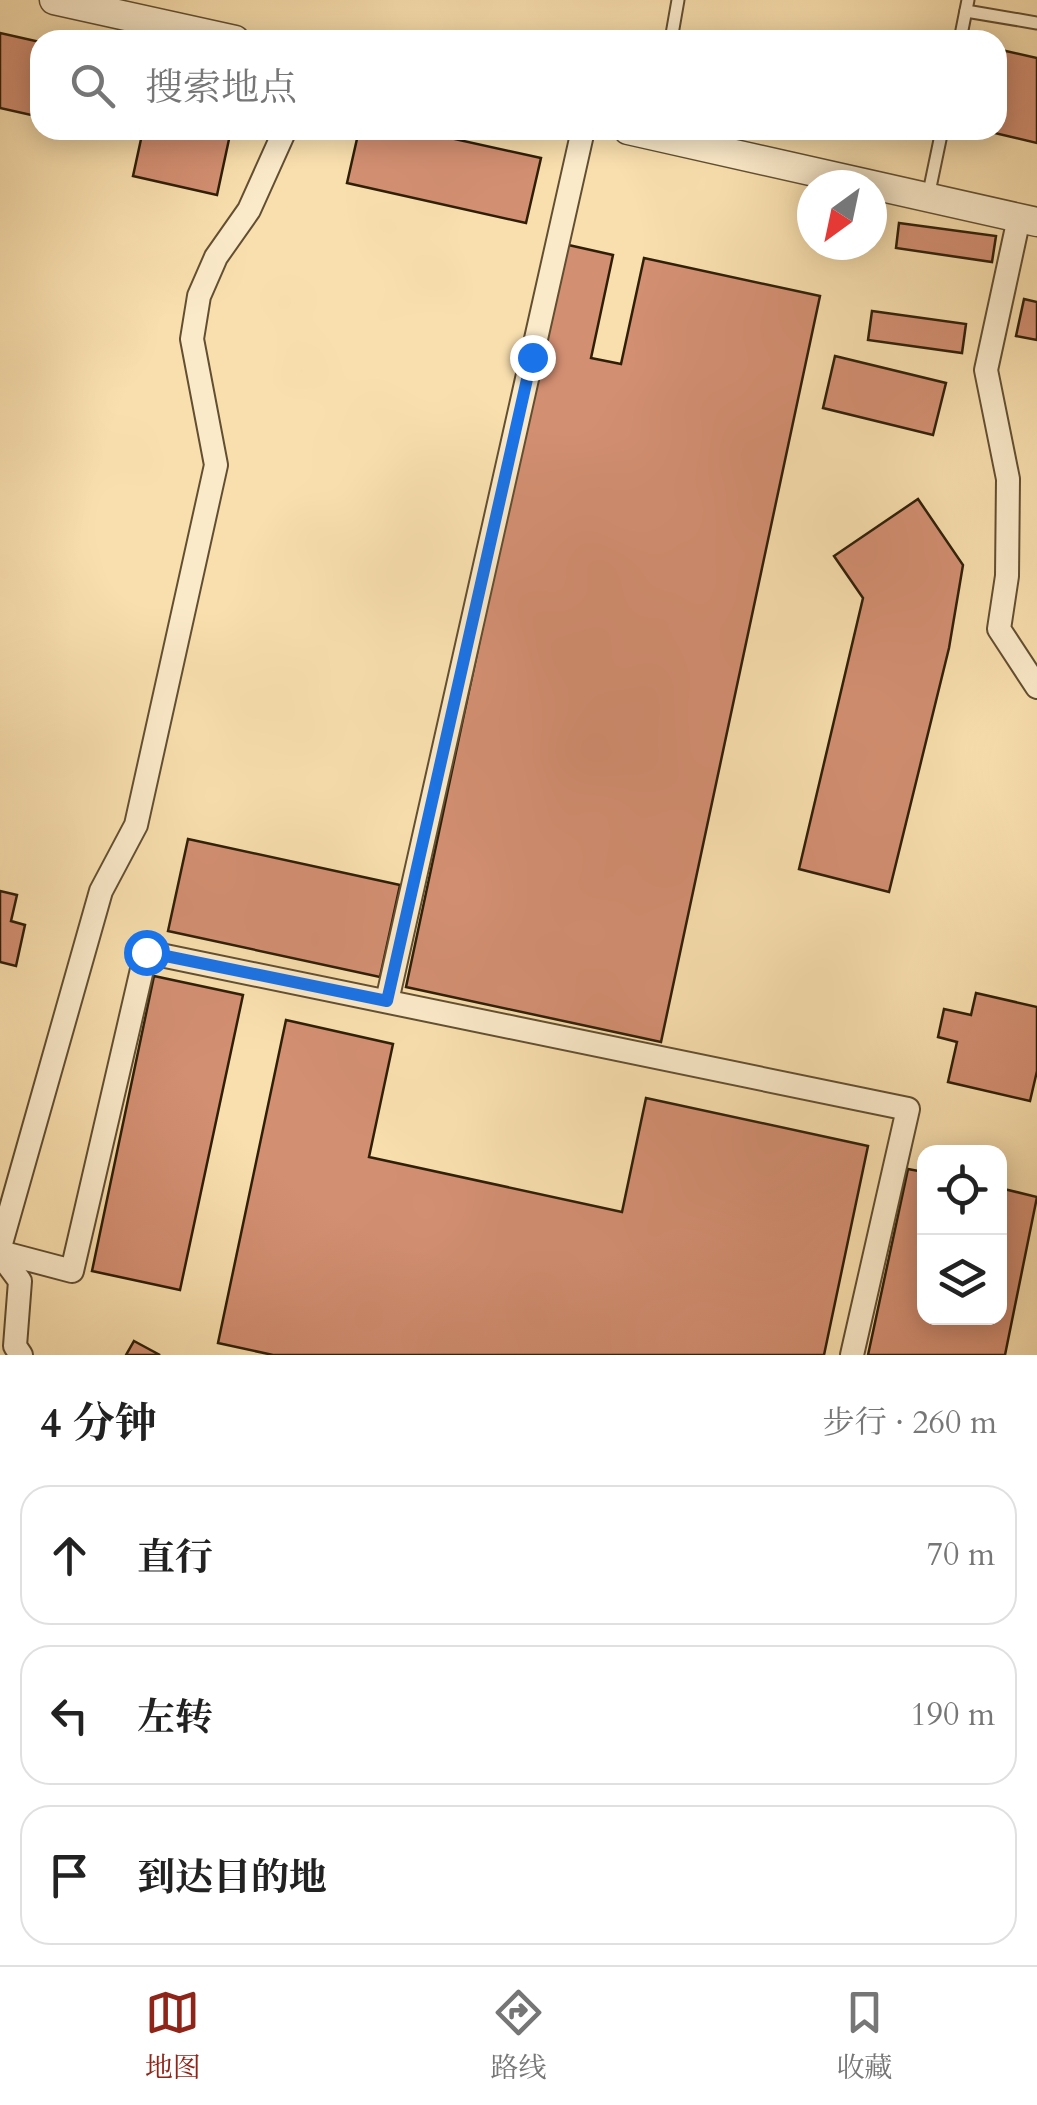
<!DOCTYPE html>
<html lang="zh">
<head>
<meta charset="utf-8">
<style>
  body { margin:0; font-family:Cardo,"Noto Serif SC",serif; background:#f2f2f2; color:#222 }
  .controls { position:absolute; right:30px; bottom:30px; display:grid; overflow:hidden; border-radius:20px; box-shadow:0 5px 25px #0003 }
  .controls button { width:90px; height:90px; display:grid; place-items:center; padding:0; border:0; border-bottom:2px solid #e0e0e0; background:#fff; color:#222; font:50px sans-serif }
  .compass { position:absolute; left:797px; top:170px; width:90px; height:90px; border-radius:50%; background:#fff; box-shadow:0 5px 25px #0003; rotate:213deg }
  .stop { position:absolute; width:30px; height:30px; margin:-22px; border:8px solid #1a73e8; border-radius:50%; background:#fff }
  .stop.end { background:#1a73e8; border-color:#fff; box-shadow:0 2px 10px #0008 }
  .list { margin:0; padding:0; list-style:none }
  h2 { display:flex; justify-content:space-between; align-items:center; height:130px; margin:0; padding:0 40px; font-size:42px }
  h2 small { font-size:32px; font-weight:400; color:#767676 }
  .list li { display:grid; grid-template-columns:65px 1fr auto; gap:30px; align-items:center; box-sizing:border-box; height:140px; margin:0 20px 20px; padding:0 20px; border:2px solid #e0e0e0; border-radius:30px }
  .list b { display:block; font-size:38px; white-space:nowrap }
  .list em { font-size:32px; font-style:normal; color:#767676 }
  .icon { flex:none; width:55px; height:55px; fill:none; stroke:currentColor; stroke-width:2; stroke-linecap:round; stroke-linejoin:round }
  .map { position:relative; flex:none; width:1037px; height:1355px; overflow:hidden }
  .search { position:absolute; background:#fff; box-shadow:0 5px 25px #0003; left:30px; right:30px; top:30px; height:110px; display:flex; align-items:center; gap:25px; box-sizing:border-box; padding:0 35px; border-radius:30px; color:#767676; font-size:38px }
  .sheet { height:610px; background:#fff }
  nav { display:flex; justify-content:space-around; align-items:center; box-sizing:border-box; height:140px; border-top:2px solid #e0e0e0; background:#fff; font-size:28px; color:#767676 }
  nav a { display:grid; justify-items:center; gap:5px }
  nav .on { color:#8f2418 }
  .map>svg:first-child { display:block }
  .building { fill:#d38f72; stroke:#2f1f08; stroke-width:2.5 }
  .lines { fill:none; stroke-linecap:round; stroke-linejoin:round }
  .service-casing { stroke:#624f32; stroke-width:15 }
  .minor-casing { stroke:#624f32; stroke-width:26 }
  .tertiary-casing { stroke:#624f32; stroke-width:31 }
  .service { stroke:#fbeaca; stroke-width:11 }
  .minor { stroke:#fbeaca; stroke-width:22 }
  .tertiary { stroke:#fbeaca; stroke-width:28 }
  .route { stroke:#1a73e8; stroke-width:12 }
</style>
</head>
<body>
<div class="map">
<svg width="1037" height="1355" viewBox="0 0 1037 1355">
  <rect width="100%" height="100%" fill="#f9dfae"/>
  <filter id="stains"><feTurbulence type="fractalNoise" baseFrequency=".002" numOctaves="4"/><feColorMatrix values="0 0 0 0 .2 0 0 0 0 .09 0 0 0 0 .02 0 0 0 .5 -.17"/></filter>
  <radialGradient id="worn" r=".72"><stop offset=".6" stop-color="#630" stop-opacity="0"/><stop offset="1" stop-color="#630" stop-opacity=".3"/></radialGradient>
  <g class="building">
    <polygon points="0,33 40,42 40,117 0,108"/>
    <polygon points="997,49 1037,58 1037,143 982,130 997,130"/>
    <polygon points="143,130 231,130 217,195 133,176"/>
    <polygon points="359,130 414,130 541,158 526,223 347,183"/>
    <polygon points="899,223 996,236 992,262 896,248"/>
    <polygon points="564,244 613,255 591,358 621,364 644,258 820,296 661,1042 406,987"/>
    <polygon points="1024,299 1037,302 1037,340 1016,336"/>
    <polygon points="872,311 966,324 962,353 868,340"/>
    <polygon points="835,356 946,383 933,435 823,408"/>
    <polygon points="918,499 963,565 949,648 889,892 799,869 863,598 834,556"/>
    <polygon points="188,839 400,885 380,977 168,931"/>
    <polygon points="0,891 17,895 11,921 25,925 16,966 0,962"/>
    <polygon points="154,976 243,995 180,1290 92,1271"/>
    <polygon points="976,993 1037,1007 1037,1071 1030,1101 948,1082 957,1042 938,1037 944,1009 971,1015"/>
    <polygon points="286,1020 393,1044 369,1157 622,1212 646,1098 868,1146 824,1355 273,1355 218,1343"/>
    <polygon points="908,1169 924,1172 924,1318 1000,1318 1000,1188 1037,1197 1005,1355 868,1355"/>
    <polygon points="134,1341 160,1355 126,1355"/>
  </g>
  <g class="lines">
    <g class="service-casing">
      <g id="service">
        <polyline points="966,11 1037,23"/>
        <polyline points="671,40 678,0"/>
        <polyline points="960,40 968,0"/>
        <polyline points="928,197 942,130"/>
      </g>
    </g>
    <g class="minor-casing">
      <g id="minor">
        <polyline points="1019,218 986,370 1008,479 1007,576 999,629 1037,687"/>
        <polyline points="387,1001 583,130"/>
        <polyline points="0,1247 101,891 136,825 216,465 192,339 199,296 216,257 249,210 285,130"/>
        <polyline points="0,1252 72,1271 146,952 908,1109 852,1355"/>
        <polyline points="0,1254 20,1281 15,1346 21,1355"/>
      </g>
    </g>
    <g class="tertiary-casing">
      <g id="tertiary">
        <polyline points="54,0 235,40"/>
        <polyline points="628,130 1037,222"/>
      </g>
    </g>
    <use href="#service" class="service"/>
    <use href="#minor" class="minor"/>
    <use href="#tertiary" class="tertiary"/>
  </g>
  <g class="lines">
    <polyline class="route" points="146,952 387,1001 532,357"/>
  </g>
  <rect width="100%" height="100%" filter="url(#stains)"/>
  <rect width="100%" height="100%" fill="url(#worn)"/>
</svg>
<div class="controls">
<button><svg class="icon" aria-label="locate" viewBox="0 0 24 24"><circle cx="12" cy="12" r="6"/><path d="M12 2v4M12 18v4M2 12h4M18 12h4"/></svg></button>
<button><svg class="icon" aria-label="layers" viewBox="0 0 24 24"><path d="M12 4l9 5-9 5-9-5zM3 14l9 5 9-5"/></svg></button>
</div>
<svg class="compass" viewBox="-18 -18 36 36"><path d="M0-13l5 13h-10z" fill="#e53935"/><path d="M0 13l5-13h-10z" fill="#767676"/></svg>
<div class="stop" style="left:146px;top:952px"></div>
<div class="stop end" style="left:532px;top:357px"></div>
<div class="search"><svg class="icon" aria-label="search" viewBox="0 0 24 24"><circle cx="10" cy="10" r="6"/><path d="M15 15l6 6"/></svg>搜索地点</div>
</div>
<section class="sheet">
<h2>4 分钟<small>步行 · 260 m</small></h2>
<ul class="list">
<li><svg class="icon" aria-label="ahead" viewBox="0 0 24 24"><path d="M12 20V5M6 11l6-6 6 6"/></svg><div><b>直行</b></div><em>70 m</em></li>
<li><svg class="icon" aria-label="left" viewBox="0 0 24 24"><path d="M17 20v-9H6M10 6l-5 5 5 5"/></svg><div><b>左转</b></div><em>190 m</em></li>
<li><svg class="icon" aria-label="arrive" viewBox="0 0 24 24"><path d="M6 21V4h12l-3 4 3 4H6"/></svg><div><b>到达目的地</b></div></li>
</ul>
</section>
<nav>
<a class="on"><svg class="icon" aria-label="map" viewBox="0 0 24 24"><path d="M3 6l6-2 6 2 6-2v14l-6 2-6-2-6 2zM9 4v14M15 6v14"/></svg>地图</a>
<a><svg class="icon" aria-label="directions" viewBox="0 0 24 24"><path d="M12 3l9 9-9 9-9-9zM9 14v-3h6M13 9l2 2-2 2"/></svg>路线</a>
<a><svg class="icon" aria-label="saved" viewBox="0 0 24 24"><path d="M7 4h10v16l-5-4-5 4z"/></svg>收藏</a>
</nav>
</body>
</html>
